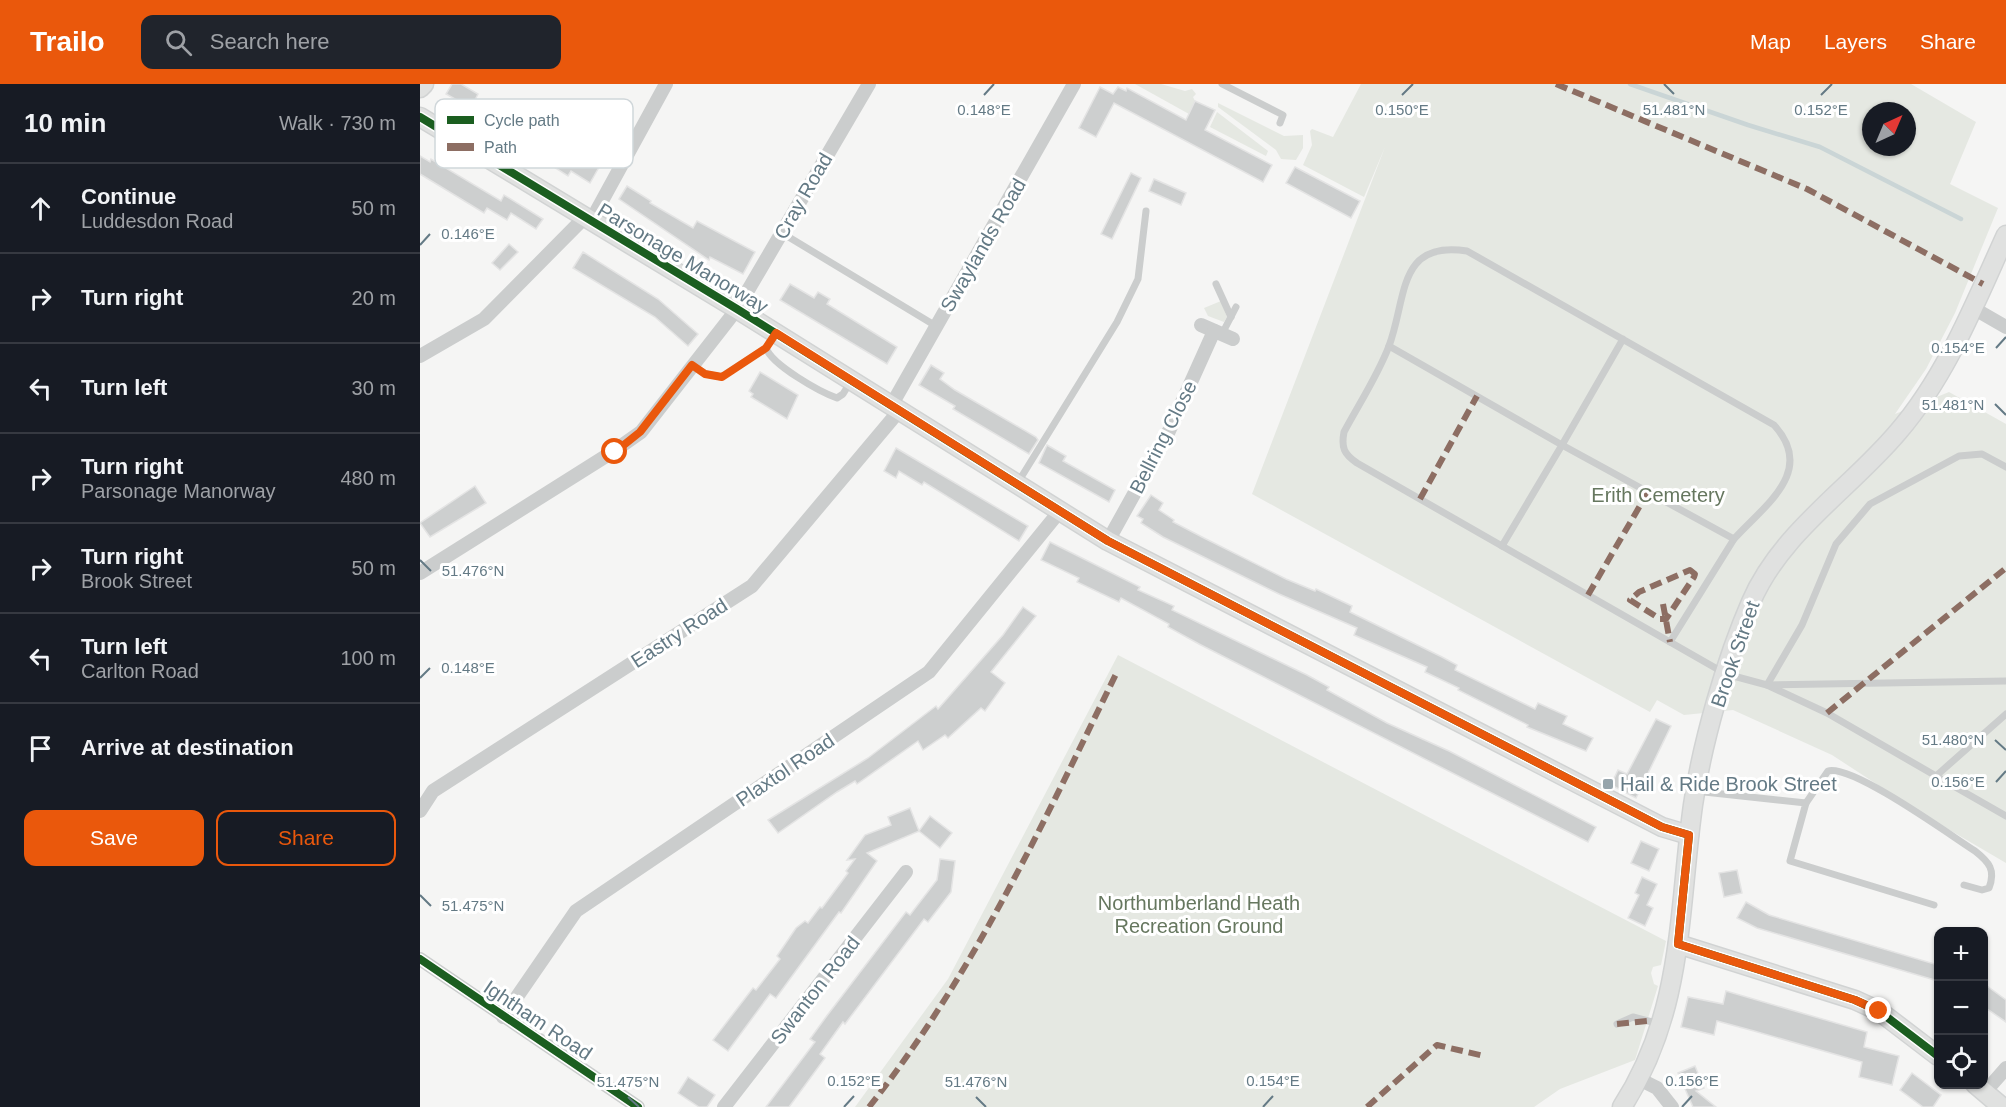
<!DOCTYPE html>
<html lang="en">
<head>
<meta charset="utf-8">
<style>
  body { margin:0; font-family:Helvetica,sans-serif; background:#20242c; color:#f1f3f6 }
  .controls { position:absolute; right:18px; bottom:18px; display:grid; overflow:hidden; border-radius:12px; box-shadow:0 2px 4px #0004 }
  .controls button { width:54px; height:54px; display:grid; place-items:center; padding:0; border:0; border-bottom:2px solid #363941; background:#171b24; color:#f1f3f6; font:30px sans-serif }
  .compass { position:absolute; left:1442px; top:18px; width:54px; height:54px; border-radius:50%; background:#171b24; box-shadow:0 2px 4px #0004; rotate:44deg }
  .stop { position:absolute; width:18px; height:18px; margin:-14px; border:4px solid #ea580c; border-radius:50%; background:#fff }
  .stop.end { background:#ea580c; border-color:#fff; box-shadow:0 2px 6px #0008 }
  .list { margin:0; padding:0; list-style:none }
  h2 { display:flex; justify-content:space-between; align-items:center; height:78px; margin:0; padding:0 24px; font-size:26px }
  h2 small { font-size:20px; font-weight:400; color:#9ea1a6 }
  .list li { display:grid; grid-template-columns:39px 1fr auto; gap:18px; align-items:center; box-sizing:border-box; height:90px; padding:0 24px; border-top:2px solid #363941 }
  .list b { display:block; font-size:22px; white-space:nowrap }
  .list p { margin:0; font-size:20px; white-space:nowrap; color:#9ea1a6 }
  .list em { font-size:20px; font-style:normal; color:#9ea1a6 }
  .actions { display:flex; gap:12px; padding:18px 24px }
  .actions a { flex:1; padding:14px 0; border:2px solid #ea580c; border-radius:12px; text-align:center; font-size:21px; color:#ea580c }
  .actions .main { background:#ea580c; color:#fff }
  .icon { flex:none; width:33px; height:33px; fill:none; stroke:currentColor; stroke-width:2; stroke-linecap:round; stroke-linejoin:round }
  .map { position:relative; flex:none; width:1586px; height:1023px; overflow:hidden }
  header { display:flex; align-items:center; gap:36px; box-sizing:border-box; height:84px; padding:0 30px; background:#ea580c; color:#fff }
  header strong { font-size:28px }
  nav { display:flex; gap:33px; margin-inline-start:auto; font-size:21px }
  .search { width:420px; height:54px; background:#20242c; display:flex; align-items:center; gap:15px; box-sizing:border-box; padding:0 21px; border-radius:12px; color:#9ea1a6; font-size:22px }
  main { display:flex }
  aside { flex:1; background:#171b24 }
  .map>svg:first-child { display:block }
  .green { fill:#e5e8e2; fill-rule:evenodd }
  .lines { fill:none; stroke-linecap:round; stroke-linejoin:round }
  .stream { stroke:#cad5d6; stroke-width:4.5 }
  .building { fill:#cdcfcf; stroke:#e4e4e4; stroke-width:1.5 }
  .secondary-casing { stroke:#d1d3d3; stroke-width:21 }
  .lane { stroke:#cbcdcd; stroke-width:7 }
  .street { stroke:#cbcdcd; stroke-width:14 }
  .secondary { stroke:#e0e1e0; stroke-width:18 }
  .quiet { stroke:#8d6e63; stroke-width:6; stroke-dasharray:12 6; stroke-linecap:butt }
  .cycleway-casing { stroke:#fff; stroke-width:11 }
  .cycleway { stroke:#1b5e20; stroke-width:8 }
  .route { stroke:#ea580c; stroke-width:8 }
  .ticks { fill:none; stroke:#647a85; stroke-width:2 }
  .poi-dot { fill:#97a5ac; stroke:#fff; stroke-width:2 }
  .labels { text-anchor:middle; stroke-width:6; stroke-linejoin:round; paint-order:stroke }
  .street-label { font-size:20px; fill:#647a85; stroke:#fff }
  .park-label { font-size:20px; fill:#66775f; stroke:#fff }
  .poi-label { font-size:20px; fill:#647a85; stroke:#fff; text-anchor:start }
  .key { fill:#fff; stroke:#d0d7da; stroke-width:1.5 }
  .key-label { font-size:16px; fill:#647a85 }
  .ticks-label { font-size:15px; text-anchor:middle; fill:#647a85; stroke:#fff; stroke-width:6; stroke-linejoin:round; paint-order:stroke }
</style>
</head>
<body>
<header>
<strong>Trailo</strong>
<div class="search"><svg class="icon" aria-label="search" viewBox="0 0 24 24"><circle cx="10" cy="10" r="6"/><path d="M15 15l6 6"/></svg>Search here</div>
<nav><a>Map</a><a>Layers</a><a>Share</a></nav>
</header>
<main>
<aside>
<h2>10 min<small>Walk · 730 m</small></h2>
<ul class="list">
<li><svg class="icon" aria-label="ahead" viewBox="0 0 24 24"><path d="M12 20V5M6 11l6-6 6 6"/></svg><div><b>Continue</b><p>Luddesdon Road</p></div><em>50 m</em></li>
<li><svg class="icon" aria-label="right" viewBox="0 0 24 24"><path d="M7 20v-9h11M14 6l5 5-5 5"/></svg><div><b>Turn right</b></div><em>20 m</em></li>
<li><svg class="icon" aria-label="left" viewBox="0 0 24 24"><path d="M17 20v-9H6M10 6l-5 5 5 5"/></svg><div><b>Turn left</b></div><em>30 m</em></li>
<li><svg class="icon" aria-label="right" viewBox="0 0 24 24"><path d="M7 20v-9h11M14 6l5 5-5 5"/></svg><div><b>Turn right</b><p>Parsonage Manorway</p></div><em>480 m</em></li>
<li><svg class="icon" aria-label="right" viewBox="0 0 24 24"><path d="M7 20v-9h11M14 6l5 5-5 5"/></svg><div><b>Turn right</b><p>Brook Street</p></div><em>50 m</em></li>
<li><svg class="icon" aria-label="left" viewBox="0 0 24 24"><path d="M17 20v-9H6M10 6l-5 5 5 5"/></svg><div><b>Turn left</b><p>Carlton Road</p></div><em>100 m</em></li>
<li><svg class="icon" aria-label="arrive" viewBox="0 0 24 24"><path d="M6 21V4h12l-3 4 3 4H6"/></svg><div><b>Arrive at destination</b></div></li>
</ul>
<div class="actions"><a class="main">Save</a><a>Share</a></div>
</aside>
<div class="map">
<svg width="1586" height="1023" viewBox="0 0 1586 1023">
  <rect width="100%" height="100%" fill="#f5f5f4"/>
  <g class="green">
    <polygon points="715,0 741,0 765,7 772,5 776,10 773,13 775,17 769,30"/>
    <path d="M941,0H1491L1556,38L1530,100L1578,124L1535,229L1506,285L1475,330L1529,308L1586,340V779L1504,731L1412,671L1313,626L1264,631L1237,616L1230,628L832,410L965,63L944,113L883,81L892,61L890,47L892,45L913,53ZM1451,27H1487V63H1451Z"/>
    <polygon points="798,19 864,52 883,51 883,64 876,76 861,75 856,66 798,23"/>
    <polygon points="797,28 848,67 846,72 790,43"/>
    <polygon points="801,217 807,233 804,238 788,232 784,224"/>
    <polygon points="698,571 1246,857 1241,881 1233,883 1231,889 1234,900 1238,902 1215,976 1140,1005 1114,1023 435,1023 528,895"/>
  </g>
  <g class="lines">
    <polyline class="stream" points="1210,0 1328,41 1400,63 1541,135"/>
  </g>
  <g class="building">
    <polygon points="32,0 41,0 58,10 51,24 26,10"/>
    <polygon points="680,3 693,10 698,3 706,7 707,4 766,36 775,17 795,26 785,46 852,81 843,98 694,19 676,53 659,44"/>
    <polygon points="60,18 111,47 114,42 166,74 168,70 182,78 170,99 151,87 148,92 52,31"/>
    <polygon points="0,72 10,78 11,75 81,117 84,111 123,135 116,145 91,129 87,136 67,124 64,129 0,90"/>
    <polygon points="875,83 940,117 931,134 866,99"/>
    <polygon points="711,89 721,94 692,155 681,150"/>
    <polygon points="734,95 766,109 761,121 729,107"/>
    <polygon points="207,102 231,117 230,119 273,144 277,137 335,168 323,190 290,173 289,176 199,115"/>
    <polygon points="89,160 98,168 80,186 72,179"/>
    <polygon points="163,168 238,215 278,250 268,262 235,233 153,184"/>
    <polygon points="370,200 394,214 398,208 410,215 407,220 477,263 467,280 360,216"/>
    <polygon points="511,281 524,289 520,295 535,306 616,353 618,356 609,370 533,325 535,322 499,301"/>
    <polygon points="340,288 378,311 367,335 331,313 333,310 329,307"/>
    <polygon points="627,361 646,372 643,377 695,406 689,418 619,379"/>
    <polygon points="476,364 608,442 599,457 504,398 502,401 479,387 476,394 464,387"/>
    <polygon points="55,402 66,419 10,453 0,439"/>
    <polygon points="731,411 743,419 739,426 754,436 753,438 784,454 866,495 895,507 896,505 932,522 930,528 1022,573 1037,581 1035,586 1115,625 1118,619 1147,632 1143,640 1173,654 1166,667 1107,643 1108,641 1038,606 1039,604 1005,588 1007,583 934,551 937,544 859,510 743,453 721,439 723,435 717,432"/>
    <polygon points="630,458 720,503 718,506 754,522 752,526 887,591 909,603 907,606 967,639 1029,667 1176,743 1168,758 779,560 748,543 749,540 701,514 699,518 657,498 659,494 621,476"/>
    <polygon points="603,523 616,532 571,588 585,599 565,627 561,624 528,654 525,651 503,666 498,657 437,700 435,697 417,708 358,749 348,736 448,674 516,622 518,625 583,551"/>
    <polygon points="1236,635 1251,642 1216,714 1191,701 1198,686 1207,690"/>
    <polygon points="490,724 499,747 510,732 532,749 520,764 499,747 447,769 457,777 421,829 419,828 356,914 350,910 308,967 293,956 333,904 336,906 360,875 357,872 376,844 385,837 388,839 400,823 402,824 428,789 426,787 435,775 427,776 445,751 471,741 468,733"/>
    <polygon points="1221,757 1239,765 1229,787 1211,779"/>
    <polygon points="520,775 535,777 531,808 508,838 504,835 425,940 423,938 400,970 405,974 369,1023 346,1023 395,958 390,955 406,933 486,828 490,831 517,796"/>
    <polygon points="1317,786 1322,809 1304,813 1299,789"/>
    <polygon points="1222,793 1237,800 1227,821 1233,824 1225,842 1208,834 1219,811 1215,809"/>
    <polygon points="1326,818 1349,831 1518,881 1518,897 1337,844 1317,834"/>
    <polygon points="1563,899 1586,916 1586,938 1563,922"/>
    <polygon points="1306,907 1447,948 1444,963 1479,972 1472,1001 1439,993 1442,978 1334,947 1297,937 1294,951 1261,943 1268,913 1303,920"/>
    <polygon points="1275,982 1284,1004 1276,1007 1296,1023 1273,1023 1258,989"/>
    <polygon points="1492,989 1521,1011 1513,1023 1503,1023 1480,1006"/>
    <polygon points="268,993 295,1011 287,1023 279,1023 258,1009"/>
  </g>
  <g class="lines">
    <g class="secondary-casing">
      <g id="secondary">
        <polyline points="0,4 4,0"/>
        <polyline points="0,33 317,225 688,457 1242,743 1269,751"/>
        <polyline points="1258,860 1435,916 1459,927 1518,972"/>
        <polyline points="1555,1000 1582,1023"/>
        <path d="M1202,1023C1264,927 1258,829 1273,721C1282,659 1306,575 1331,518C1361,448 1430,405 1478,348C1527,291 1555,219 1586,151"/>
      </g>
    </g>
    <g class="lane">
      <polyline points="802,0 863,31 860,39"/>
      <polyline points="362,149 516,242"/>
      <polyline points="796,200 811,233"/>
      <polyline points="802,250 816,223"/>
      <path d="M354,251L346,264C352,281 400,308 417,314L423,310L431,297"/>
      <polyline points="969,262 1142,361 1082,462 1250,558"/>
      <polyline points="273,282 286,290 301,293 346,264"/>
      <polyline points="1586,383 1562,370 1539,372 1450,420 1416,460 1382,541 1347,601 1407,629 1516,692 1586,630"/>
      <polyline points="597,400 697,238 718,195 726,127"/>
      <polyline points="1314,455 1250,558 1306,590 1347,601 1586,597"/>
      <path d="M1082,462L937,379C924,370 921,364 924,348C939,320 958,291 969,262C987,214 977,156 1047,167L1354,341C1396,387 1346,420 1314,455L1142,361L1203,255"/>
      <polyline points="1516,692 1586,732"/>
      <polyline points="1275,707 1386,719 1370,777 1514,821"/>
      <path d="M1386,719L1408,687C1432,680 1530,751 1555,767C1569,778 1576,786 1569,804L1562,806L1544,801"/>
      <polyline points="1197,940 1213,933 1240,940"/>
    </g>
    <g class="street">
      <polyline points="171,137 246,0"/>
      <polyline points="1553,224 1586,243"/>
      <polyline points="781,241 813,255"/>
      <polyline points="0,272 64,235 164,134"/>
      <polyline points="471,322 654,0"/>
      <polyline points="688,457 749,347 794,247"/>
      <polyline points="0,489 194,367 221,348 317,225 449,0"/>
      <polyline points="0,727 13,707 332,502 479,327"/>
      <polyline points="0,875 218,1023"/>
      <polyline points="83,933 156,827 509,588 639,428"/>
      <polyline points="1219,995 1237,1004 1252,1023"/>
      <polyline points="1565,1008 1586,984"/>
      <polyline points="304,1023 486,788"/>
    </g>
    <use href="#secondary" class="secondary"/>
    <g class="quiet">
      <polyline points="1136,0 1387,105 1563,200"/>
      <polyline points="1000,415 1057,312"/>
      <polygon points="1270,486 1275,490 1274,493 1246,535 1240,535 1210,516 1219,508"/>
      <polyline points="1168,511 1228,408"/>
      <polyline points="1243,520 1250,558"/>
      <polyline points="1407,629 1586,484"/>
      <polyline points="1197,940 1227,937"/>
      <path d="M449,1023C553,892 624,737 697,588"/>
      <polyline points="947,1023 1017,961 1064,972"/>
    </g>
    <g class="cycleway-casing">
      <g id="cycleway">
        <polyline points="0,33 317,225 688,457 1242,743 1269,751 1258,860 1435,916 1459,927 1518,972"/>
        <polyline points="0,875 218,1023"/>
      </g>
    </g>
    <use href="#cycleway" class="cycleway"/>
  </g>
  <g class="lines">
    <polyline class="route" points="195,368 220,348 272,281 285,290 302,293 346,264 356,249 688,457 1242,743 1269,751 1258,860 1435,916 1459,927"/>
  </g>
  <path class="ticks" d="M1244,0L1254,10M564,11L574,0M982,11L993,0M1401,11L1412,0M0,161L10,150M1576,264L1586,253M1575,320L1586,331M0,476L11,487M0,594L10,584M1575,656L1586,666M1576,698L1586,687M0,811L11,822M208,1013L219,1023M556,1013L566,1023M424,1023L434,1012M843,1023L853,1012M1262,1023L1272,1012"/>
  <rect class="poi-dot" x="1182" y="694" width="12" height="12" rx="3"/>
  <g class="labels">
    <g class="street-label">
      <text transform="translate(383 112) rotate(-60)" y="7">Cray Road</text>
      <text transform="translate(563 161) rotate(-60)" y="7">Swaylands Road</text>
      <text transform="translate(263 174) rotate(31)" y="7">Parsonage Manorway</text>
      <text transform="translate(743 353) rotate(-63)" y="7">Bellring Close</text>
      <text transform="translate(259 549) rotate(-33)" y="7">Eastry Road</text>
      <text transform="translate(1315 570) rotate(-71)" y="7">Brook Street</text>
      <text transform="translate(365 686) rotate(-34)" y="7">Plaxtol Road</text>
      <text transform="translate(395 906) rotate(-52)" y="7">Swanton Road</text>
      <text transform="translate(118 936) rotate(34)" y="7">Ightham Road</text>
    </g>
    <g class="park-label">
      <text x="1238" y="418">Erith Cemetery</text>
      <text x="779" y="826">Northumberland Heath<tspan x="779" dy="23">Recreation Ground</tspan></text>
    </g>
    <g class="poi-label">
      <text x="1200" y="707">Hail &amp; Ride Brook Street</text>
    </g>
  </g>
  <rect x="15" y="15" width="198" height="69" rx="9" class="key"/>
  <rect x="27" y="32" width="27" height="8" fill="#1b5e20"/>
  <rect x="27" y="59" width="27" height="8" fill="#8d6e63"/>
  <g class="key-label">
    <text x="64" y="42">Cycle path</text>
    <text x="64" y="69">Path</text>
  </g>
  <g class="ticks-label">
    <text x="1254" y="31">51.481°N</text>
    <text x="564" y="31">0.148°E</text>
    <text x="982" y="31">0.150°E</text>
    <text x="1401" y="31">0.152°E</text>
    <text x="48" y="155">0.146°E</text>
    <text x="1538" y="269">0.154°E</text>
    <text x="1533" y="326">51.481°N</text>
    <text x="53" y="492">51.476°N</text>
    <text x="48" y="589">0.148°E</text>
    <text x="1533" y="661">51.480°N</text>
    <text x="1538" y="703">0.156°E</text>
    <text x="53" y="827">51.475°N</text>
    <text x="434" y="1002">0.152°E</text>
    <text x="853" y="1002">0.154°E</text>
    <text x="1272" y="1002">0.156°E</text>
    <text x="208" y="1003">51.475°N</text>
    <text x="556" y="1003">51.476°N</text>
  </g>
</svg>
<div class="controls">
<button>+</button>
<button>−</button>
<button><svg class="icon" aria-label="locate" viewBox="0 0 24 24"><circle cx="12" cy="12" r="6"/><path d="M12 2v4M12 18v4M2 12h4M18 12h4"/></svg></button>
</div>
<svg class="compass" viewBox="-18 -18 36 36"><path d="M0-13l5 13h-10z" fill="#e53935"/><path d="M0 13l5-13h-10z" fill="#9ea1a6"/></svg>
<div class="stop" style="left:195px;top:368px"></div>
<div class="stop end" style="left:1459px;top:927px"></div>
</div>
</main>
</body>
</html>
